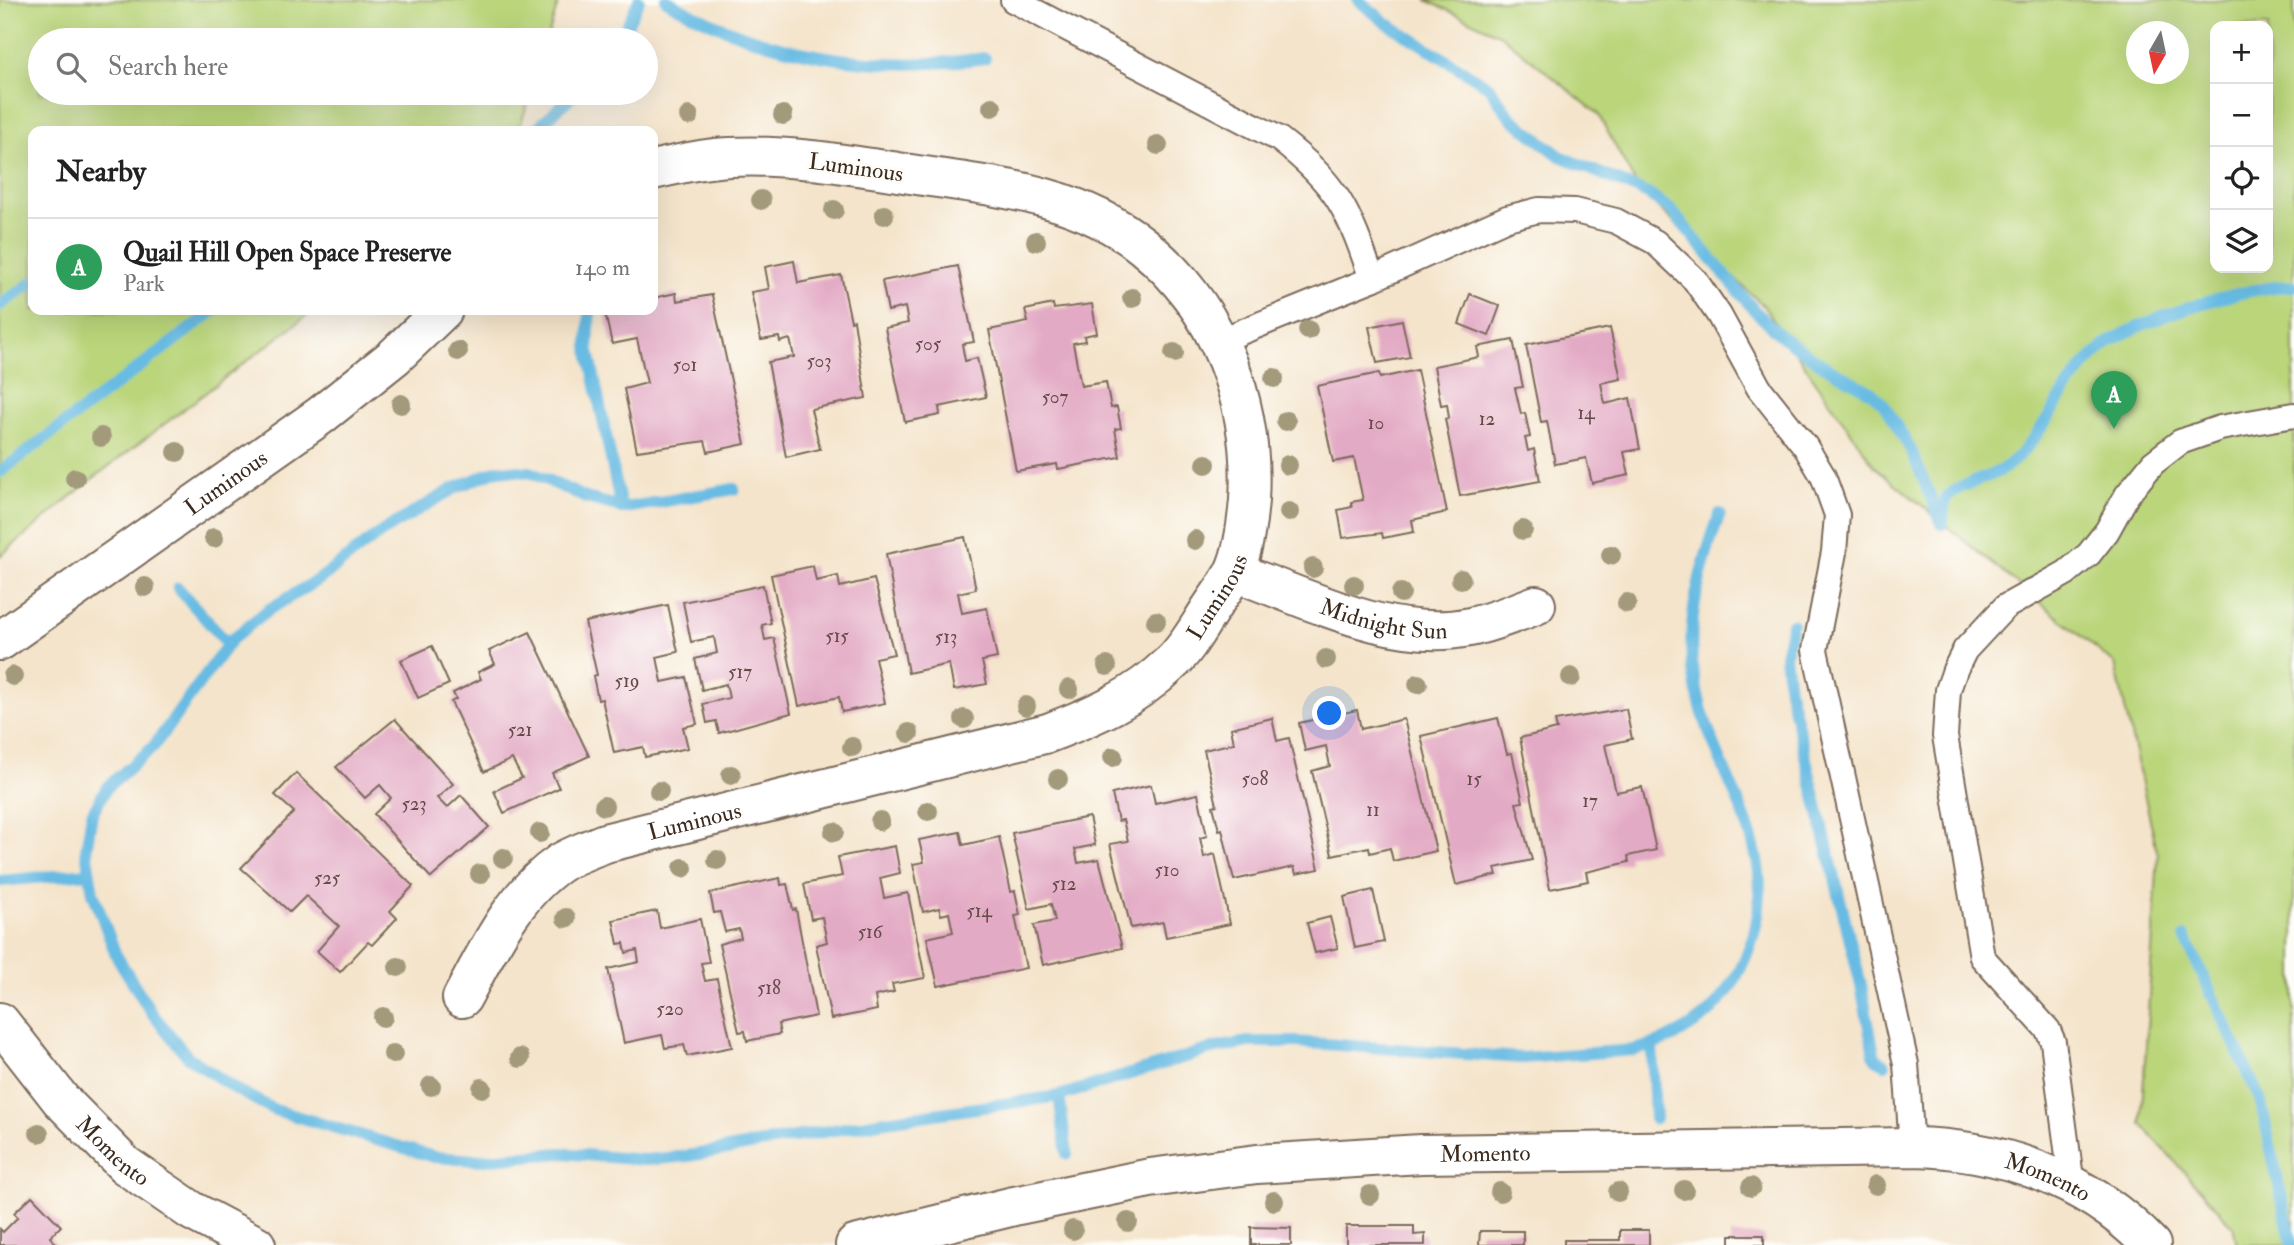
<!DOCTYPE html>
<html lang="en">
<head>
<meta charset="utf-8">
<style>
  body { margin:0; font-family:"IM FELL Double Pica",serif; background:#f2f2f2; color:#222 }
  .controls { position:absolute; right:21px; top:21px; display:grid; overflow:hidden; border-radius:14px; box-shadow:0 7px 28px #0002 }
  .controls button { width:63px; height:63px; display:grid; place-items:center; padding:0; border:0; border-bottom:2px solid #e0e0e0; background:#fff; color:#222; font:35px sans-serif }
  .compass { position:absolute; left:2126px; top:21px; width:63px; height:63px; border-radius:50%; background:#fff; box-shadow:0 7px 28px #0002; rotate:189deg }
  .you { position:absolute; left:1330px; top:714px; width:24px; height:24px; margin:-18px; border:5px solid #fff; border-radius:50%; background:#1a73e8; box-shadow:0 0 0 10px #1a73e833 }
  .badge { display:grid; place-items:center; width:46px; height:46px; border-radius:50%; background:#0f766e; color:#fff; font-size:23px; font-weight:700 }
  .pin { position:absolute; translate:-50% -58px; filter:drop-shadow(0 2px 4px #0008) }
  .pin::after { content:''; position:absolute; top:37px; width:24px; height:21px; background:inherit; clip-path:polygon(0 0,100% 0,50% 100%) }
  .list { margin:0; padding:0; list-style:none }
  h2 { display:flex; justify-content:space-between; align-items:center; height:91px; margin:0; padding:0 28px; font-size:30px }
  h2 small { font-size:23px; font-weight:400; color:#767676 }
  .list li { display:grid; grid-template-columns:46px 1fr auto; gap:21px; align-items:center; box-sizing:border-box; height:98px; padding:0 28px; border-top:2px solid #e0e0e0 }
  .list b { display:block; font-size:26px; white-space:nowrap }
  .list p { margin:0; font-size:23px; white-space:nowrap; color:#767676 }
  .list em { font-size:23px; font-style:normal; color:#767676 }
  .icon { flex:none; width:38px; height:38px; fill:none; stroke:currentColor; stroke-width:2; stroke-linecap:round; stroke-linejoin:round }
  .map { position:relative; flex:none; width:2294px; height:1245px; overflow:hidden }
  .search { position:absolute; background:#fff; box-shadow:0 7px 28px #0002; left:28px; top:28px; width:630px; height:77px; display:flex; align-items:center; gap:18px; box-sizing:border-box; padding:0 24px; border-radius:38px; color:#767676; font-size:26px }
  .panel { position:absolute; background:#fff; box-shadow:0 7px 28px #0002; left:28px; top:126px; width:630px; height:189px; border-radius:14px }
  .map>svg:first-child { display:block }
  .green { fill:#bad57a; stroke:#7a804c; stroke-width:2; fill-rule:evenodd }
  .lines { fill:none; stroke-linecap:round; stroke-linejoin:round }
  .stream { stroke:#68bbe3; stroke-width:12 }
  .building { fill:#e3aac5 }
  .lane-casing { stroke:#7c6b5b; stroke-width:28 }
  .street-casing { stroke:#7c6b5b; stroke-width:42 }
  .lane { stroke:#fff; stroke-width:24 }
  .street { stroke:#fff; stroke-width:38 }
  .tree { fill:#a39a7b }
  .labels { text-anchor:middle; stroke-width:6; stroke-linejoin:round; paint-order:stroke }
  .number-label { font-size:19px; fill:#654a48 }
  .street-label { font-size:23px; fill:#3b2a1e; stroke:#fdfcf7 }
</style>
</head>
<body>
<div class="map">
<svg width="2294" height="1245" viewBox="0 0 2294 1245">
  <rect width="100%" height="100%" fill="#fdfcf7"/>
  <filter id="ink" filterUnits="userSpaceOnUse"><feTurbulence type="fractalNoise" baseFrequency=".0143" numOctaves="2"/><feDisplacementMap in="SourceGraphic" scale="14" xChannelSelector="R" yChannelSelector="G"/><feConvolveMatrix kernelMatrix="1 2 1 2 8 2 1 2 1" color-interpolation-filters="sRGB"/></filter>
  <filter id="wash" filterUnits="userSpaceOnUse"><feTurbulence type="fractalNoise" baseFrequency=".00686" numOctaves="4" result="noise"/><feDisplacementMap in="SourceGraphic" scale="28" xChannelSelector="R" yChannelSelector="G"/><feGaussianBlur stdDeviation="1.57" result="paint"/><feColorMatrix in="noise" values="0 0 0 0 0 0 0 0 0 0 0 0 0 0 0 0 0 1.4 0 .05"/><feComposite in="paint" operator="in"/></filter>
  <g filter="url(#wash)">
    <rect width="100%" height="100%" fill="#f4e4cb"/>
    <g class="green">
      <polygon points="0,0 559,0 547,40 40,40 40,93 531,93 520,126 514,131 33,131 33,310 314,310 91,480 0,556"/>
      <path d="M1426,0H2294V1245H2237L2233,1226L2141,1124L2158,855L2115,664L1875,467L1763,305L1639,190L1598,114L1501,35ZM2215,26H2268V268H2215ZM2136,32H2178V74H2136Z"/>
    </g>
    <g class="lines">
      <g class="stream">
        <path d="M666,0C763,56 874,74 985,58"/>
        <path d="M1358,0L1385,22L1488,86L1511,118L1560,156L1648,194L1671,210L1754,310L1781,336L1823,365L1871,392L1884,405L1911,450L1942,524L1945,498C1962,482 1987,480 2006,467C2039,443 2055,400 2081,370C2091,358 2103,345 2116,338C2160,314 2245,286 2294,286"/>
        <polyline points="620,40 639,0"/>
        <polyline points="534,131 575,93"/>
        <polyline points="0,305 33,282"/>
        <polyline points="590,310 588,347 621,508"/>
        <polyline points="0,472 215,310"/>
        <path d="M734,489L625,508L586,498L530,472L497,470L453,489L383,531L321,578L268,610L231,640L153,747L107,787L92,814L86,850L93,893L116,955L151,1012L188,1057L237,1090L275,1110L434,1157L476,1160L561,1153L645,1160L688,1156L879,1122L1059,1096L1211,1049L1248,1042H1296L1521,1058L1634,1050C1677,1040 1714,1017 1735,979C1804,854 1710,788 1693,670C1686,618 1702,562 1720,514"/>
        <polyline points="178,588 227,643"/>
        <polyline points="1792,624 1785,656 1789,690 1861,985 1874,1054 1876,1059 1885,1064"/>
        <polyline points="0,881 88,873"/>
        <polyline points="2185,937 2260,1099 2292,1245"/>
        <polyline points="1652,1046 1655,1119"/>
        <polyline points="1059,1096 1067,1154"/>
      </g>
    </g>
    <g id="blocks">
      <g class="building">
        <polygon points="794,261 798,283 841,275 851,321 854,320 866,398 811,409 820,449 786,457 768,362 794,357 790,339 780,342 779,337 761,340 751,292 769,289 765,267"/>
        <polygon points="958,266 974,342 962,344 965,361 977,358 986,397 939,407 940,415 905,422 885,328 908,323 905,307 888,311 882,281"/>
        <polygon points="676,293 677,301 712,295 745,444 708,452 705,441 637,451 624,389 647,383 637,339 612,344 605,313 653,310 653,298"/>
        <polygon points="1470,294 1500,306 1489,336 1459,324"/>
        <polygon points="1053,304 1054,309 1092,304 1097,333 1084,336 1085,341 1073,343 1081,386 1106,382 1111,408 1117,407 1121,428 1115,429 1120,457 1058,469 1057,464 1016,471 989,330 1028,322 1025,310"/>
        <polygon points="1402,320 1410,357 1377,363 1369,327"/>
        <polygon points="1610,328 1621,379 1601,383 1605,404 1630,398 1640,449 1624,452 1629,475 1592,483 1586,458 1555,464 1547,421 1541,422 1526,345"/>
        <polygon points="1513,340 1523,387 1515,388 1521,414 1525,413 1530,437 1525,438 1528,451 1534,449 1540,481 1460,496 1445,419 1449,418 1447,404 1441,405 1434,366 1479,357 1477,347"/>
        <polygon points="1417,370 1447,512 1412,520 1414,532 1383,538 1382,533 1343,538 1338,510 1352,507 1351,502 1363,500 1354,458 1333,462 1317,386 1379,373 1380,378"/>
        <polygon points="965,537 976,589 958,593 962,613 987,608 997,658 982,661 987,684 954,690 949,664 908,673 886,554"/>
        <polygon points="813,566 816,581 838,576 840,587 874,579 894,654 875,658 885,703 842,712 839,697 799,706 771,575"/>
        <polygon points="763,585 771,623 762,625 765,640 774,638 791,713 719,733 716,721 707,723 703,704 729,698 726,684 702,690 695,659 717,653 714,637 691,642 683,602"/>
        <polygon points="668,605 678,652 657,657 662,682 686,677 697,724 683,727 688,748 645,757 643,747 614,753 602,699 598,700 593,676 597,675 585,622"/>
        <polygon points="530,632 589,756 552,773 559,788 504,813 494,791 522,778 512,759 484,772 451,702 456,699 453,693 481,679 478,672 495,664 489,651"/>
        <polygon points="432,646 449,684 418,698 401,660"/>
        <polygon points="1626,709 1632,739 1605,745 1616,792 1642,787 1656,850 1628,856 1629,862 1586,872 1588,881 1550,889 1520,738 1557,729 1555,721"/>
        <polygon points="1357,710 1361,729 1404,719 1436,851 1393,861 1390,848 1370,853 1369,847 1332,855 1312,771 1330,766 1326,746 1305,751 1299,723"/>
        <polygon points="1272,718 1277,741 1289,738 1319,869 1296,874 1294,867 1234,880 1222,829 1219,830 1213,806 1217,805 1204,750 1234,743 1231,728"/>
        <polygon points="1498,718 1507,754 1512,753 1523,802 1516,803 1532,860 1495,868 1497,875 1456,885 1421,736"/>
        <polygon points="395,719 453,784 437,798 447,808 461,795 489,827 431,878 374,814 391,798 380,785 365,798 336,767"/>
        <polygon points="296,773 413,886 390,911 397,918 372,945 368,942 340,972 317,951 339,926 306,896 290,912 241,868 294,812 275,795"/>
        <polygon points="1151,785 1155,803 1198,794 1207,836 1200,838 1204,857 1215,854 1230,924 1166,937 1163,922 1131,928 1110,844 1128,841 1123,820 1118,821 1112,794"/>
        <polygon points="1089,817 1095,845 1075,849 1078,863 1099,859 1122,948 1043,965 1034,925 1055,921 1051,904 1029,909 1012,833"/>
        <polygon points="960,832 963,845 999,837 1011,892 1015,891 1020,915 1015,916 1026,968 938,986 927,938 953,932 949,913 941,915 939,908 923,912 913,864 924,862 919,840"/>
        <polygon points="895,846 900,873 880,878 884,898 908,893 925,978 892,984 894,992 875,996 877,1010 831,1019 816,945 827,942 822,917 811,919 804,884 842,876 838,857"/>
        <polygon points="780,878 781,885 787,884 793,910 796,909 816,1016 778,1024 780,1034 747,1041 745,1031 739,1032 719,944 741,938 739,929 725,932 720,912 714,913 710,893"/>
        <polygon points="1373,890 1384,942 1355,948 1344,897"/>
        <polygon points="657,911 660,928 700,919 709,962 701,963 705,981 717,979 732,1047 687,1056 684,1045 665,1048 662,1035 624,1043 608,969 639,962 637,950 626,953 624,943 618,944 613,920"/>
        <polygon points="1330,917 1338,948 1315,953 1307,923"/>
        <polygon points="32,1196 61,1226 50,1237 57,1245 0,1245 0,1229 3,1232 18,1217 14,1213"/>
        <polygon points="1346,1226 1414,1226 1414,1235 1425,1234 1425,1245 1346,1245"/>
        <polygon points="1251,1227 1291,1228 1291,1245 1251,1245"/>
        <polygon points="1620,1230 1649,1230 1649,1245 1564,1245 1564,1240 1620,1240"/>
        <polygon points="1480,1231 1523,1231 1523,1245 1479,1245"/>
        <rect x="1730" y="1235" width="34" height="10"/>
      </g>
    </g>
  </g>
  <g filter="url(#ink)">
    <use href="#blocks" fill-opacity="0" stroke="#7c6b5b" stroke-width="2"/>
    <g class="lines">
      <g class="lane-casing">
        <g id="lane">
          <path d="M1013,0L1279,139C1338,185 1348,209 1372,279"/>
          <polyline points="1219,341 1372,279 1507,218 1539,210 1575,211 1616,221 1655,242 1695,280 1719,315 1759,388 1805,446 1823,476 1837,515 1834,552 1815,650 1906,1064 1912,1147"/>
          <polyline points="2072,1186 2053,1042 2048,1030 1982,957 1945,736 1948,690 1955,670 1965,650 2005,607 2066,573 2089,554 2107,531 2127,495 2153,463 2180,442 2220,428 2294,415"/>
        </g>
      </g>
      <g class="street-casing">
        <g id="street">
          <path id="s1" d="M1234,572C1306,597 1391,643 1470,627C1493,622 1515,613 1536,605"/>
          <path id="s2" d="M0,641L320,416L394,357L443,310"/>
          <path id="s3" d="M462,998C488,950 513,895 560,863C573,855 590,849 605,843L1048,733C1093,716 1135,698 1170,664C1185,651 1196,631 1207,614C1215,601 1227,586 1234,572C1244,550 1247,523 1249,500C1255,404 1219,307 1143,246C1075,191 987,186 904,173C846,164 788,154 730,157C704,158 678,164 653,170"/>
          <path id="s4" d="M0,1022L61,1100L125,1165L192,1211L256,1245"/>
          <path id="s5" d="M855,1245L1014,1206L1150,1178L1257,1164L1421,1154L1912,1147C2000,1148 2089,1179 2151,1245"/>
        </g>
      </g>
      <use href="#lane" class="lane"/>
      <use href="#street" class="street"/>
    </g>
    <g class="tree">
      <circle cx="992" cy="107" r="10"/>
      <circle cx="783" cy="115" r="10"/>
      <circle cx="689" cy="116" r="10"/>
      <circle cx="1158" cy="145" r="10"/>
      <circle cx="761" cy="200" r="10"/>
      <circle cx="834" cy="210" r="10"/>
      <circle cx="884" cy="215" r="10"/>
      <circle cx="1036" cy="241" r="10"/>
      <circle cx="1132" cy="298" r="10"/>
      <circle cx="1308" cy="330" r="10"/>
      <circle cx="458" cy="351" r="10"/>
      <circle cx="1174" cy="353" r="10"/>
      <circle cx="1274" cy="378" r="10"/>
      <circle cx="401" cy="404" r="10"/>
      <circle cx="1286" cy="421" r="10"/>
      <circle cx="101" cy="437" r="10"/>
      <circle cx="177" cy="452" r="10"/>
      <circle cx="1206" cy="464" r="10"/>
      <circle cx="1288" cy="465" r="10"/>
      <circle cx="75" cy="478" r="10"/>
      <circle cx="1289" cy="512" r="10"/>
      <circle cx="1523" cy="530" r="10"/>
      <circle cx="214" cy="538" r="10"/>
      <circle cx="1195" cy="540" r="10"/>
      <circle cx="1611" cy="555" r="10"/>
      <circle cx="1313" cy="568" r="10"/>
      <circle cx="1461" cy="579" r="10"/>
      <circle cx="1354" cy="585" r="10"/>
      <circle cx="145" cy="587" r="10"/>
      <circle cx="1401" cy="593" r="10"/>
      <circle cx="1627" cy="603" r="10"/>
      <circle cx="1156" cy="621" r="10"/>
      <circle cx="1326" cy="659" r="10"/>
      <circle cx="1107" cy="666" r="10"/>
      <circle cx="13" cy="676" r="10"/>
      <circle cx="1571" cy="677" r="10"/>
      <circle cx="1418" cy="684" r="10"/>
      <circle cx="1069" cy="689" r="10"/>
      <circle cx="1026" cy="706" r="10"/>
      <circle cx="964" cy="719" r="10"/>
      <circle cx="909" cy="733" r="10"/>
      <circle cx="852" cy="747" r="10"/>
      <circle cx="1113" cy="757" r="10"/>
      <circle cx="731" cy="775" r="10"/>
      <circle cx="1058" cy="779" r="10"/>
      <circle cx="659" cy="791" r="10"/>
      <circle cx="604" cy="806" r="10"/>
      <circle cx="928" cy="811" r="10"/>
      <circle cx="880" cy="821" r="10"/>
      <circle cx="834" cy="832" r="10"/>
      <circle cx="540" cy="833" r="10"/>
      <circle cx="503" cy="858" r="10"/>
      <circle cx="717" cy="860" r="10"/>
      <circle cx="683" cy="868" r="10"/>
      <circle cx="480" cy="874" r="10"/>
      <circle cx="566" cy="918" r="10"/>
      <circle cx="398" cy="967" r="10"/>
      <circle cx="383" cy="1017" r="10"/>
      <circle cx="393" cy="1054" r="10"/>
      <circle cx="520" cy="1058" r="10"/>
      <circle cx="431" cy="1086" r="10"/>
      <circle cx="482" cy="1088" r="10"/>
      <circle cx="39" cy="1133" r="10"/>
      <circle cx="1876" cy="1185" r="10"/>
      <circle cx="1751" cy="1187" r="10"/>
      <circle cx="1684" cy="1190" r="10"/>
      <circle cx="1500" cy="1192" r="10"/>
      <circle cx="1618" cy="1192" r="10"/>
      <circle cx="1370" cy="1195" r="10"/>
      <circle cx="1274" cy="1201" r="10"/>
      <circle cx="1128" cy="1222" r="10"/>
      <circle cx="1073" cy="1230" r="10"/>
    </g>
  </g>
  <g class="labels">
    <g class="number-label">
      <text x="928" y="350">505</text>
      <text x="819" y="367">503</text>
      <text x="685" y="371">501</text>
      <text x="1055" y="403">507</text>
      <text x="1586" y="419">14</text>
      <text x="1487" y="425">12</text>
      <text x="1376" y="429">10</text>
      <text x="837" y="642">515</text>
      <text x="946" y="643">513</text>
      <text x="740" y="678">517</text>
      <text x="627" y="687">519</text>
      <text x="520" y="736">521</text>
      <text x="1255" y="785">508</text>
      <text x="1474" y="785">15</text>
      <text x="1590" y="807">17</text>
      <text x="414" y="810">523</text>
      <text x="1373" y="816">11</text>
      <text x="1167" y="876">510</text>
      <text x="327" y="884">525</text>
      <text x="1064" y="890">512</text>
      <text x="979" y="917">514</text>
      <text x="870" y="938">516</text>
      <text x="769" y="994">518</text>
      <text x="670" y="1015">520</text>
    </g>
    <g class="street-label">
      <text transform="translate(856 167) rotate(8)" y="8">Luminous</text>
      <text dy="8" stroke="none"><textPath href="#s2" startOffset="276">Luminous</textPath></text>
      <text dy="8" stroke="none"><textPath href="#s3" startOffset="898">Luminous</textPath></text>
      <text dy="8" stroke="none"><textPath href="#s1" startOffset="158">Midnight Sun</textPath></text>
      <text dy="8" stroke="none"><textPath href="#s3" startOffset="310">Luminous</textPath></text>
      <text dy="8" stroke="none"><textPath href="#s4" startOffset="172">Momento</textPath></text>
      <text dy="8" stroke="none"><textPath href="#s5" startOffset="639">Momento</textPath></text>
      <text dy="8" stroke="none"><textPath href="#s5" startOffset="1206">Momento</textPath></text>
    </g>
  </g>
</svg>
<div class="controls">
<button>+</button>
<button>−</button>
<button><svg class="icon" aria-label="locate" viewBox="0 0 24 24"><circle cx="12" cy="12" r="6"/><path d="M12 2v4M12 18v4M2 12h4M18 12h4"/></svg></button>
<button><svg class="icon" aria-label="layers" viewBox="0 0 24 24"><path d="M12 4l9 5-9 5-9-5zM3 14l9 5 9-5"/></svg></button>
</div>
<svg class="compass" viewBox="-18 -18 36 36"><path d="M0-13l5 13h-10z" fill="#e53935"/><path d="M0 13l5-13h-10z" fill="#767676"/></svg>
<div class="you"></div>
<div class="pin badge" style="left:2114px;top:429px;background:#2e9e5b">A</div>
<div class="search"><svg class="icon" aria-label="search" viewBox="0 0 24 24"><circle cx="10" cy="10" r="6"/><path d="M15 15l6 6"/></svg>Search here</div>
<section class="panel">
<h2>Nearby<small></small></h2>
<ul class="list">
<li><span class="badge" style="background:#2e9e5b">A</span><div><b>Quail Hill Open Space Preserve</b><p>Park</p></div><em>140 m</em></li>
</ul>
</section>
</div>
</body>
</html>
